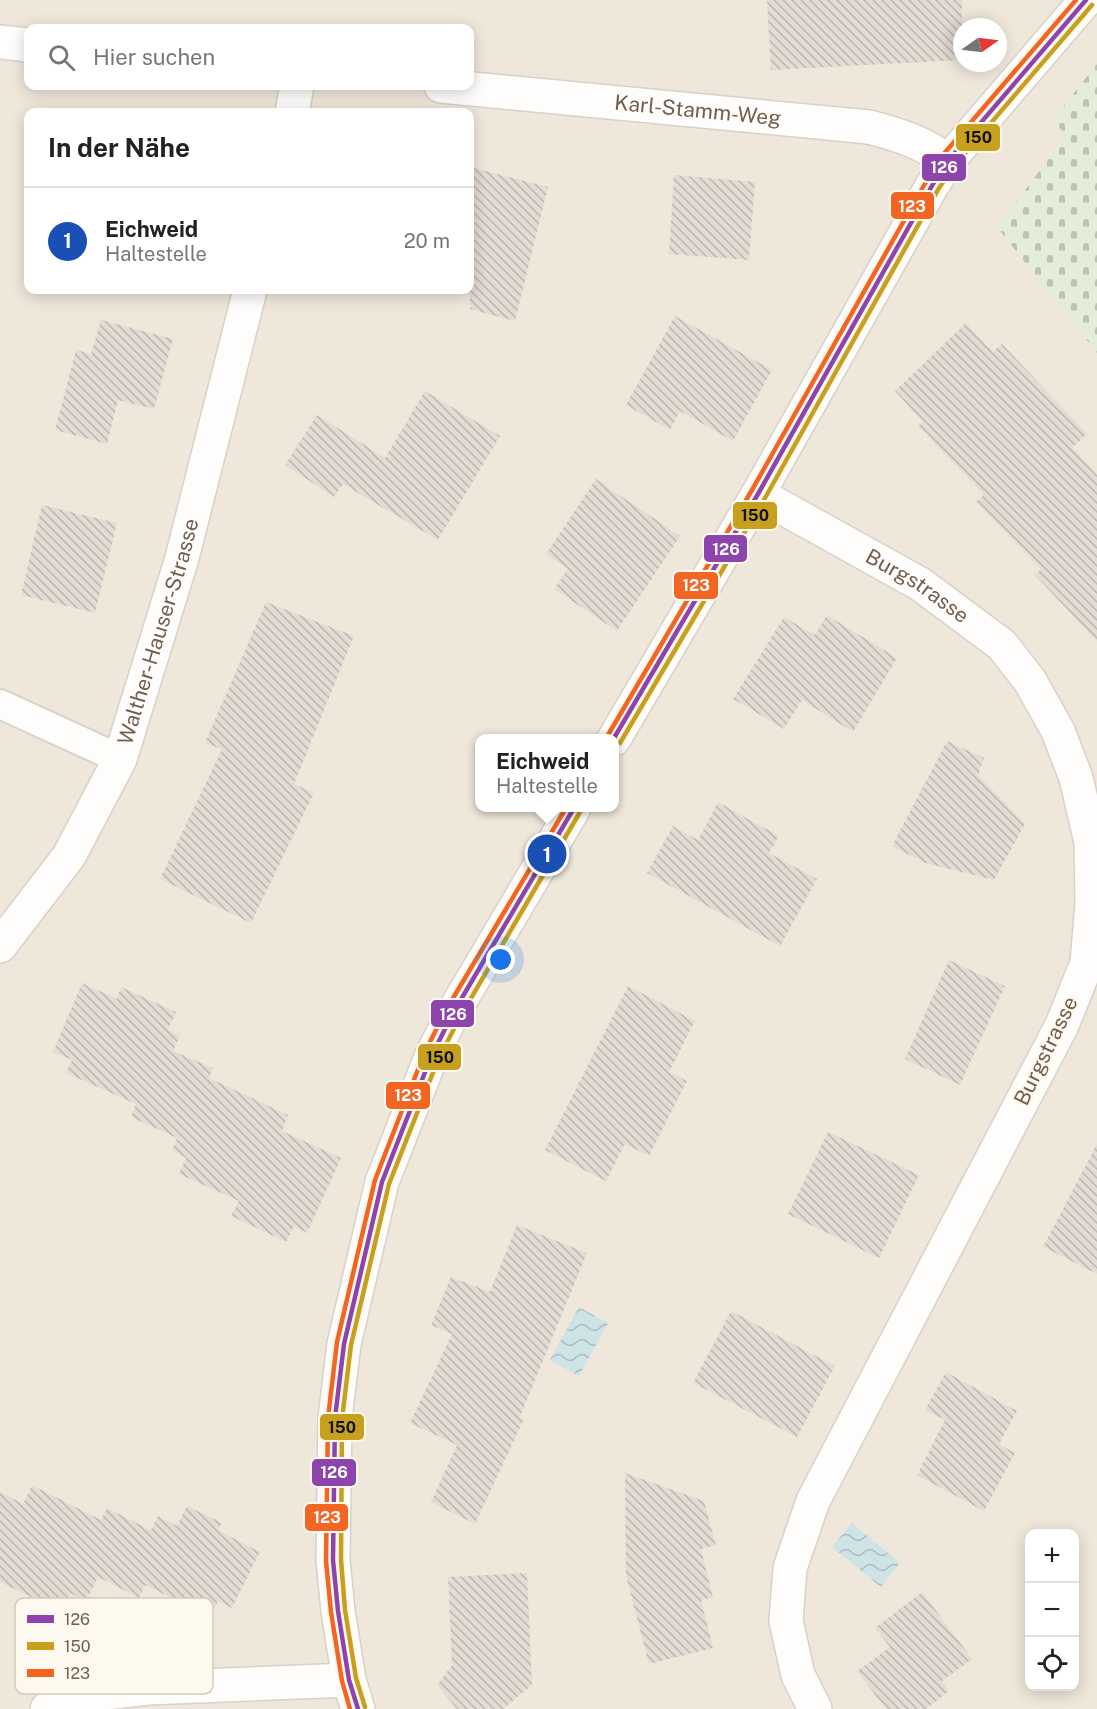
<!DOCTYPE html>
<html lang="de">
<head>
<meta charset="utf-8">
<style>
  body { margin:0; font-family:"Public Sans",sans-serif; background:#f2f2f2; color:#222 }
  .controls { position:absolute; right:18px; bottom:18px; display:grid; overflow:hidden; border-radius:12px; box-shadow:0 3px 15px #0003 }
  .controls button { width:54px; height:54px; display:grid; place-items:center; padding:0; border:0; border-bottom:2px solid #e0e0e0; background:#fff; color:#222; font:30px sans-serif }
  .compass { position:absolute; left:953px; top:18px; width:54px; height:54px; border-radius:50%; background:#fff; box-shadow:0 3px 15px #0003; rotate:76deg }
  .you { position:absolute; left:501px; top:960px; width:21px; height:21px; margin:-15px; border:4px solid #fff; border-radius:50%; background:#1a73e8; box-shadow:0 0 0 9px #1a73e833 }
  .badge { display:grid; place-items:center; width:39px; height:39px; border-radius:50%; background:#db2777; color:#fff; font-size:20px; font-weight:700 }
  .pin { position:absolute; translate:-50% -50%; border:3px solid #fff; box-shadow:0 2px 6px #0006 }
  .popup { position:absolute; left:475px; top:734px; width:144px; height:78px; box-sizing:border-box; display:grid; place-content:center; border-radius:12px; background:#fff; filter:drop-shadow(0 2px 4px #0005); font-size:20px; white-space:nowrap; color:#767676 }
  .popup b { font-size:22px; color:#222 }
  .popup::after { content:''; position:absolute; left:50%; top:100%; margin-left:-12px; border:12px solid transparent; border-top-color:#fff }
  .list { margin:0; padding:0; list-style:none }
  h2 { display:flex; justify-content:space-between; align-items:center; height:78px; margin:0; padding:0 24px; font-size:26px }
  h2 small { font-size:20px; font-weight:400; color:#767676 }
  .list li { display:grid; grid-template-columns:39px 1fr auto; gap:18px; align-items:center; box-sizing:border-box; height:108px; padding:0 24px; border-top:2px solid #e0e0e0 }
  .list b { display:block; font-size:22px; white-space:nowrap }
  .list p { margin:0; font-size:20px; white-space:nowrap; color:#767676 }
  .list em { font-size:20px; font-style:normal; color:#767676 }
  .icon { flex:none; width:33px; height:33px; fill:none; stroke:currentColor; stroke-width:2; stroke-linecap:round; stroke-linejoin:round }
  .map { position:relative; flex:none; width:1097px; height:1709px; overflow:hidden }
  .search { position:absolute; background:#fff; box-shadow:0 3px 15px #0003; left:24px; top:24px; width:450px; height:66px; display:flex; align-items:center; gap:15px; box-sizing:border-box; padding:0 21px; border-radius:12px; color:#767676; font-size:22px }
  .panel { position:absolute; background:#fff; box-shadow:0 3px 15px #0003; left:24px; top:108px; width:450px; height:186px; border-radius:12px }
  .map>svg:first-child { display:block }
  .residential { fill:#efe7da; fill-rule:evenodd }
  .cemetery { fill:url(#cemetery-stones) }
  .water { fill:url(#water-waves) }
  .building { fill:url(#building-back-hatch) }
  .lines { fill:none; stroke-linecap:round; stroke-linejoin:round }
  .service-casing { stroke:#d6d1ca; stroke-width:32 }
  .minor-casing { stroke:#d6d1ca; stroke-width:36 }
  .service { stroke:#fefdfc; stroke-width:28 }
  .minor { stroke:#fefdfc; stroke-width:33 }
  .bus-1-casing { stroke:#fef9ee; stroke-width:9 }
  .bus-2-casing { stroke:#fef9ee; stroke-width:9 }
  .bus-3-casing { stroke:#fef9ee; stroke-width:9 }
  .bus-1 { stroke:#8e44ad; stroke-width:4.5 }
  .bus-2 { stroke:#c7a01f; stroke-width:4.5 }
  .bus-3 { stroke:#f26522; stroke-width:4.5 }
  .labels { text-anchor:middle; stroke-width:4.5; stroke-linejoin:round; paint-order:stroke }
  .street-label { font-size:21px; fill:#735d4d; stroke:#fef9ee }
  .key { fill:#fef9ee; stroke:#d4cabe; stroke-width:1.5 }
  .key-label { font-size:16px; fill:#735d4d }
  .line-badge { stroke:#fef9ee; stroke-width:2 }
  .badge-label { font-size:16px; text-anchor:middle; font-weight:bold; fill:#fff }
  .pale-badge-label { font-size:16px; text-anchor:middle; font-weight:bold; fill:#111 }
</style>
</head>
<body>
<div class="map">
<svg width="1097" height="1709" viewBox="0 0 1097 1709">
  <defs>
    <pattern id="cemetery-stones" width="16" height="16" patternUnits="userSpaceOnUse" patternTransform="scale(1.5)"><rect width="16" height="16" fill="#e3edd8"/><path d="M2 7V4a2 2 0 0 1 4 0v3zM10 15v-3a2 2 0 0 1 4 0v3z" fill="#bcc3b1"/></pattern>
    <pattern id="water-waves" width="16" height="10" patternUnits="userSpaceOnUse" patternTransform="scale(1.5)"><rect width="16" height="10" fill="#cee3e6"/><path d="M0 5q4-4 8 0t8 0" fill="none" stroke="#acbbbd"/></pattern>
    <pattern id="building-back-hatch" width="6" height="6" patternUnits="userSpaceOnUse" patternTransform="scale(1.5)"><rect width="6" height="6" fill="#e3dcd4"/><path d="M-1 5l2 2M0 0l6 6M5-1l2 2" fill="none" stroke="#bcb6ae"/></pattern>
  </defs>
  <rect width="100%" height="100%" fill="#f7f4ec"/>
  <path class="residential" d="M0,0H1097V1709H0ZM962,27H998V63H962ZM28,28H470V86H28ZM28,112H470V290H28ZM480,738H614V808H480ZM1030,1534H1074V1686H1030Z"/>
  <polygon class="cemetery" points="1097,64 1097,353 997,227 1066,136 1053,119"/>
  <g class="water">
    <polygon points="579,1307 608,1323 579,1376 550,1360"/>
    <polygon points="852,1523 900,1563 881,1587 832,1547"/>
  </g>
  <g class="building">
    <polygon points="767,0 962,0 962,60 771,70"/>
    <polygon points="470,167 548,187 515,321 470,309"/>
    <polygon points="674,175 755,182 749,260 669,254"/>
    <polygon points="675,316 772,370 733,441 680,411 670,430 626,405"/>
    <polygon points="101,320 173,339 154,409 118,400 107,444 55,430 76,350 91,354"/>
    <polygon points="966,323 993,352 1002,344 1087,434 1072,448 1097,475 1097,641 1035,575 1041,569 976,502 984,495 918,426 923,422 895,391"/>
    <polygon points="425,391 500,436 438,540 343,484 334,497 285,465 317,415 385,458"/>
    <polygon points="596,479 680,536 617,631 554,589 568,569 546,554"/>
    <polygon points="42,505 117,523 95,613 21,595"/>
    <polygon points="266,602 354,636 294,784 314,793 251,923 160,879 222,749 205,743"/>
    <polygon points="827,615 897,658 853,732 802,700 784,729 733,699 784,617 815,635"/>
    <polygon points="947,741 984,758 978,775 1025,824 994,880 925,863 892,846"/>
    <polygon points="718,802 779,836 769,853 817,879 780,946 647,873 673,826 698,840"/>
    <polygon points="949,960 1005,986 960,1085 905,1059"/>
    <polygon points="82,983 117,999 121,987 176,1012 168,1030 180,1036 173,1051 213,1068 209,1078 288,1115 282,1131 341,1158 307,1233 294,1226 286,1242 231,1216 239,1201 179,1174 186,1158 172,1150 177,1138 131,1117 136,1104 66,1073 72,1060 53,1052"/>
    <polygon points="628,986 695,1021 669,1072 687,1081 649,1156 625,1144 606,1181 545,1150"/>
    <polygon points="828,1132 919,1175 879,1258 788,1214"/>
    <polygon points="1097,1144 1097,1274 1043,1247"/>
    <polygon points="517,1225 587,1253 520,1417 524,1419 475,1524 431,1502 457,1445 410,1423 452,1334 431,1325 451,1277 490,1292"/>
    <polygon points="731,1311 835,1366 797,1437 693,1383"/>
    <polygon points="946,1372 1017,1411 999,1444 1015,1453 984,1511 917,1475 945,1420 925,1410"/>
    <polygon points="625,1473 704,1501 716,1545 701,1549 713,1597 701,1600 713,1648 649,1664 626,1576"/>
    <polygon points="32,1485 101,1520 107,1508 151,1530 158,1516 177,1526 187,1506 222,1523 218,1530 260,1552 232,1608 218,1601 210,1617 145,1585 139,1598 98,1577 86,1601 70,1593 61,1612 0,1582 0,1492 23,1504"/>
    <polygon points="527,1573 532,1685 503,1709 457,1709 437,1685 452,1665 448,1577"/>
    <polygon points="922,1592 972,1659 942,1681 949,1691 926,1709 886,1709 857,1671 890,1647 875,1628"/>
  </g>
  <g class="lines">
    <g class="service-casing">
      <polyline id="service" points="0,704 120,759"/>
    </g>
    <g class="minor-casing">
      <g id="minor">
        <polyline points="0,42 28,45"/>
        <path id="s1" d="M441,86L869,127C900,135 922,142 948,161"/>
        <polyline points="292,112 297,86"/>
        <path id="s2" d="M758,494L920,584L1002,645L1030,681L1058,731L1076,778L1091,842L1092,903L1087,963L1062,1025L813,1501L790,1568L786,1621L798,1675L815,1709"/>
        <polyline points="614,739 758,494 933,184 948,161 1086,0"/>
        <path id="s3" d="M0,946L69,856L120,759L182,558L250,290"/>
        <polyline points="47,1709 80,1696 148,1688 349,1680"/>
        <polyline points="358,1709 349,1680 338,1611 333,1560 335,1418 344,1344 382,1182 431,1057 453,1013 574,808"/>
      </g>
    </g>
    <use href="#service" class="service"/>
    <use href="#minor" class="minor"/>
    <g class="bus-1-casing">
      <g id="bus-1">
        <polyline points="614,738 758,494 933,184 948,161 1086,0"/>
        <polyline points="358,1709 349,1680 338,1611 333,1560 335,1418 344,1344 382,1182 431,1057 453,1013 574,808"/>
      </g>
    </g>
    <g class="bus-2-casing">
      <g id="bus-2">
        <polyline points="620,743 765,498 939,188 954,166 1092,5"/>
        <polyline points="365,1707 356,1678 345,1610 341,1560 342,1419 351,1345 389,1184 438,1060 460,1017 580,812"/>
      </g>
    </g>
    <g class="bus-3-casing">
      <g id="bus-3">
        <polyline points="608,735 752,490 927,180 942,156 1076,0"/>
        <polyline points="350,1709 342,1681 331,1612 326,1561 328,1418 337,1342 375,1180 424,1054 446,1010 566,808"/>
      </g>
    </g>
    <use href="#bus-1" class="bus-1"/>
    <use href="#bus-2" class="bus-2"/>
    <use href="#bus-3" class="bus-3"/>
  </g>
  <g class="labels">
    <g class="street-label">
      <text dy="7" stroke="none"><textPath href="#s1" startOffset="258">Karl-Stamm-Weg</textPath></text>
      <text dy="7" stroke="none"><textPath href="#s2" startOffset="184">Burgstrasse</textPath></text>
      <text dy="7" stroke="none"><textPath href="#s3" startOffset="356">Walther-Hauser-Strasse</textPath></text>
      <text transform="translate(1046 1051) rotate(-64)" y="7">Burgstrasse</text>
    </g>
  </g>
  <rect x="15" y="1598" width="198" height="96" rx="9" class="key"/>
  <rect x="27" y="1615" width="27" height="8" fill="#8e44ad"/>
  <rect x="27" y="1642" width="27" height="8" fill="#c7a01f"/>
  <rect x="27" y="1669" width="27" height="8" fill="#f26522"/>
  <g class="key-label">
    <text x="64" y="1625">126</text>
    <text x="64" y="1652">150</text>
    <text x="64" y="1679">123</text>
  </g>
  <g class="line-badge">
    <rect x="955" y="123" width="46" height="29" rx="6" fill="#c7a01f"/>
    <rect x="921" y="153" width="46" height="29" rx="6" fill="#8e44ad"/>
    <rect x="890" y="191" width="45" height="29" rx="6" fill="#f26522"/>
    <rect x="732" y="501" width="46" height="29" rx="6" fill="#c7a01f"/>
    <rect x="703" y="534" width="45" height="29" rx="6" fill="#8e44ad"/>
    <rect x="673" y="571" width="46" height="29" rx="6" fill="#f26522"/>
    <rect x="430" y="999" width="45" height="29" rx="6" fill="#8e44ad"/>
    <rect x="417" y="1043" width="45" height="28" rx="6" fill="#c7a01f"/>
    <rect x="385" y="1081" width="46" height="29" rx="6" fill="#f26522"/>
    <rect x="319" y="1413" width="46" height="28" rx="6" fill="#c7a01f"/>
    <rect x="311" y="1458" width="46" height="29" rx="6" fill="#8e44ad"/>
    <rect x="304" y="1503" width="45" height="29" rx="6" fill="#f26522"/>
  </g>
  <g class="badge-label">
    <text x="944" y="173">126</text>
    <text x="912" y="212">123</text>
    <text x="726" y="555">126</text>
    <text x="696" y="591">123</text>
    <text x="453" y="1020">126</text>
    <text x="408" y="1101">123</text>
    <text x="334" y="1478">126</text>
    <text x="327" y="1523">123</text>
  </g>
  <g class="pale-badge-label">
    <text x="978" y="143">150</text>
    <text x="755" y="521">150</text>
    <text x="440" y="1063">150</text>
    <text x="342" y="1433">150</text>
  </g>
</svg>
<div class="controls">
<button>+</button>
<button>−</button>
<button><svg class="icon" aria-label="locate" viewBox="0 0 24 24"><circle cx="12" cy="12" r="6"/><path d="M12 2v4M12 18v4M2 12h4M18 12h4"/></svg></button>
</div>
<svg class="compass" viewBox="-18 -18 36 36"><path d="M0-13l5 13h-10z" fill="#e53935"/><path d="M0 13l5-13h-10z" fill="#767676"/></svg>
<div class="you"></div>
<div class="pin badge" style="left:547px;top:854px;background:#1a4fb4">1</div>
<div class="popup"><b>Eichweid</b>Haltestelle</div>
<div class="search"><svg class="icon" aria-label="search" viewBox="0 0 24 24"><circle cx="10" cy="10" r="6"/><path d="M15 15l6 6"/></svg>Hier suchen</div>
<section class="panel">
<h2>In der Nähe<small></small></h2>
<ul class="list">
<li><span class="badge" style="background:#1a4fb4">1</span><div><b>Eichweid</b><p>Haltestelle</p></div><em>20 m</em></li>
</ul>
</section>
</div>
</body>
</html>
